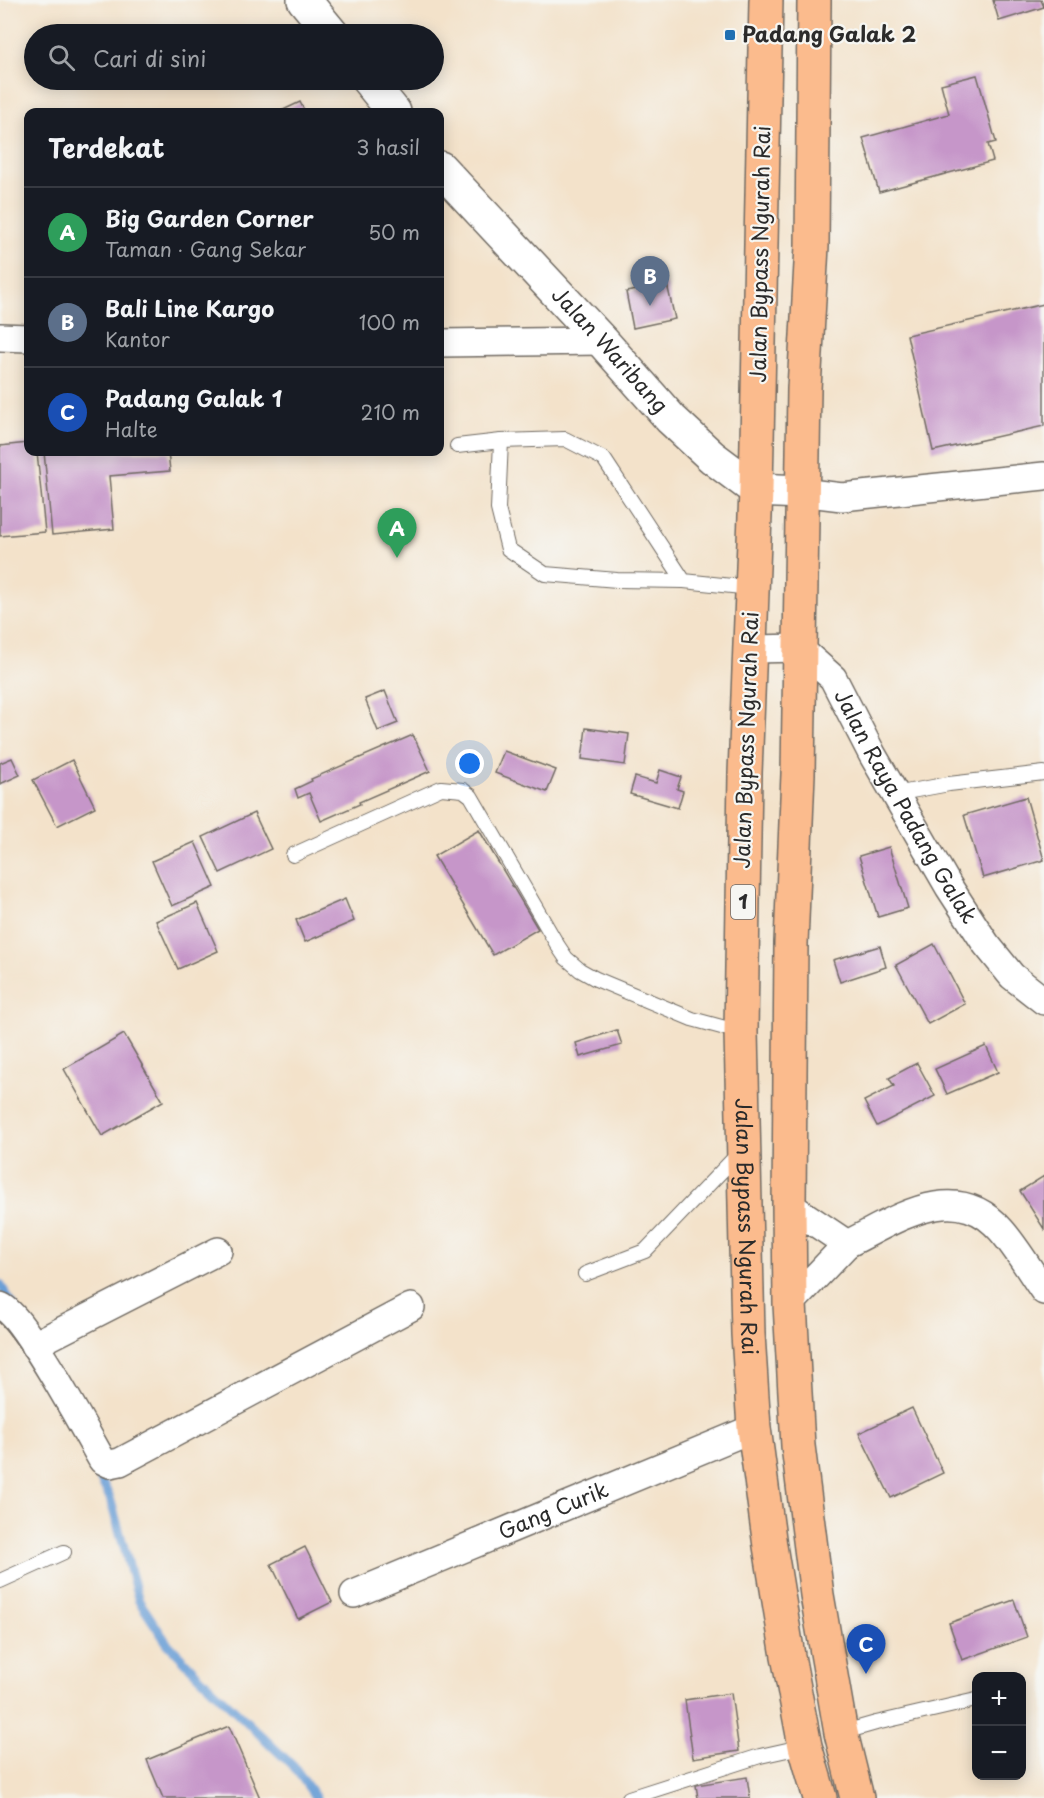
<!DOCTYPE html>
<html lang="id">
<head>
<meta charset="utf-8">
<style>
  body { margin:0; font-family:"Playpen Sans",sans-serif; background:#242831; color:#f1f3f6 }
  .controls { position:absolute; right:18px; bottom:18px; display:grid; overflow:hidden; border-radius:12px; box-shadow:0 3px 15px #0003 }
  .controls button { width:54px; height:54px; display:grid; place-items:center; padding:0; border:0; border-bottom:2px solid #363941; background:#171b24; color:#f1f3f6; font:30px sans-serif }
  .you { position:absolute; left:470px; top:764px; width:21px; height:21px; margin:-15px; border:4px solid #fff; border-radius:50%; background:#1a73e8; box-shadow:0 0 0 9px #1a73e833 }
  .badge { display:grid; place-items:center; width:39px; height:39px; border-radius:50%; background:#1f6fb2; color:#fff; font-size:20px; font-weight:700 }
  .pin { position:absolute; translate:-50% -50px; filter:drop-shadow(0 2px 3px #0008) }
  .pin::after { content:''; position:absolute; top:32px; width:21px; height:18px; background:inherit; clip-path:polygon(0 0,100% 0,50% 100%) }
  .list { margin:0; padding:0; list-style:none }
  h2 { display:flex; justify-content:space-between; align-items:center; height:78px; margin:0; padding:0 24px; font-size:26px }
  h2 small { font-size:20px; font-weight:400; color:#9ea1a6 }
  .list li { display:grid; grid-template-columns:39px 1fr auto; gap:18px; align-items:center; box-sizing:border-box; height:90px; padding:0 24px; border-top:2px solid #363941 }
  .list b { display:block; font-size:22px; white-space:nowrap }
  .list p { margin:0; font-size:20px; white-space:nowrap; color:#9ea1a6 }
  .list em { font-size:20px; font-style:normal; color:#9ea1a6 }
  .icon { flex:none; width:33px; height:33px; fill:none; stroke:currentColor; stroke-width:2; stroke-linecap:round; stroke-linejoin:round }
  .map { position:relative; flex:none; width:1044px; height:1798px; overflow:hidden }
  .search { position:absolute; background:#171b24; box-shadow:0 3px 15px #0003; left:24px; top:24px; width:420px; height:66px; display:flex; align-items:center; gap:15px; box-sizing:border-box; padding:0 21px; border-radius:33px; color:#9ea1a6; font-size:22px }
  .panel { position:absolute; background:#171b24; box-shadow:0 3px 15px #0003; left:24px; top:108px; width:420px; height:348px; border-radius:12px }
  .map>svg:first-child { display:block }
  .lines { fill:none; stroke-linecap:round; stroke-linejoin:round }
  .stream { stroke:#699ed6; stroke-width:9 }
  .building { fill:#c696c9 }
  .service-casing { stroke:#716b63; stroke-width:16 }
  .minor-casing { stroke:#716b63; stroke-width:30 }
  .tertiary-casing { stroke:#716b63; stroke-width:36 }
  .trunk-casing { stroke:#716b63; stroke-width:36 }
  .service { stroke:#fff; stroke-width:14 }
  .minor { stroke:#fff; stroke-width:27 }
  .tertiary { stroke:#fff; stroke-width:33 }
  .trunk { stroke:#fbbb8d; stroke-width:33 }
  .poi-dot { fill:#1f6fb2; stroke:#f6f6f2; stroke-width:2 }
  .labels { text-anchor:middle; stroke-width:4.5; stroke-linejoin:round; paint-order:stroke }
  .shield { fill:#f6f6f2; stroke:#686867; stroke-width:1.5 }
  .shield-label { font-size:20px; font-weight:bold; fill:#2b2b2b }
  .poi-label { font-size:21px; font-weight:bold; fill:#2b2b2b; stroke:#f6f6f2; text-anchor:start }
  .street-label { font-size:21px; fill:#2b2b2b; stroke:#f6f6f2 }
</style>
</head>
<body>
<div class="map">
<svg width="1044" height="1798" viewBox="0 0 1044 1798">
  <rect width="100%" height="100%" fill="#f6f6f2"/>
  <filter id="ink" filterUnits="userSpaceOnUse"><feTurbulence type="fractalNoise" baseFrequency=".0167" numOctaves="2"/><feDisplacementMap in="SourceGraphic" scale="12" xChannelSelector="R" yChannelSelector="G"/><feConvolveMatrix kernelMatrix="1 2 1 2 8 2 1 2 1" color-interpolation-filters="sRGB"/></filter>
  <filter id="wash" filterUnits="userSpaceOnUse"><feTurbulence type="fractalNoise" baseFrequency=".008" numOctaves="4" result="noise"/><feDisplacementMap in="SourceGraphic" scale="24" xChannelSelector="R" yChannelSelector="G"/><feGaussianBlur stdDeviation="1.35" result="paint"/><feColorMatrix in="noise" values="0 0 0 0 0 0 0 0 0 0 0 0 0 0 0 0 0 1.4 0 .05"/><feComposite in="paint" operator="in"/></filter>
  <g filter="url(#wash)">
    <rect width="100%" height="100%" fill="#f3e2ca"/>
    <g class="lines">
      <g class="stream">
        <polyline points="0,1284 13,1305"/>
        <polyline points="92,1462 110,1498 139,1601 167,1643 199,1676 295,1768 316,1798"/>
      </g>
    </g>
    <g id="blocks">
      <g class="building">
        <polygon points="993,0 1041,0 1044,7 999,21"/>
        <polygon points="977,75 996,142 988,144 993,161 879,192 863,138 949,114 941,84"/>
        <polygon points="300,102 305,112 279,112"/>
        <polygon points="667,284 675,319 633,328 626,292"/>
        <polygon points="1044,304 1044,426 933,451 907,335"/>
        <polygon points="28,443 28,452 37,452 45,532 0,536 0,446"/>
        <polygon points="44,452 168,452 170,471 109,476 114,529 52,535"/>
        <polygon points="385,691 398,723 378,731 365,699"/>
        <polygon points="586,728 629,734 625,765 582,759"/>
        <polygon points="413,735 430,771 359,802 360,804 321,821 309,793 298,798 295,789 312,781 311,779"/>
        <polygon points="504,751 556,770 547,792 495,773"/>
        <polygon points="12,758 20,775 0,784 0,763"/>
        <polygon points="72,760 95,807 57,826 33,780"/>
        <polygon points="660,770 681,777 677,789 683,791 678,808 630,794 635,777 656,783"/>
        <polygon points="1026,797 1044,860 983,878 964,815"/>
        <polygon points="254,813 271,849 220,873 203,837"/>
        <polygon points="479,830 538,929 493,955 434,856"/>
        <polygon points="195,842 215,887 172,906 152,861"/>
        <polygon points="889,847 908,908 878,917 859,856"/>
        <polygon points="345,899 354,921 305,942 296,920"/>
        <polygon points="197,903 218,951 178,969 156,921"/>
        <polygon points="934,944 965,1004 928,1024 896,965"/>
        <polygon points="880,946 886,967 840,982 833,960"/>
        <polygon points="617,1030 622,1045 580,1057 576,1043"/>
        <polygon points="124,1034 163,1101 102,1136 64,1069"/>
        <polygon points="986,1046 998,1072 947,1094 935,1069"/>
        <polygon points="917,1063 935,1096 877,1126 864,1101 894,1086 889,1078"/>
        <polygon points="1044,1176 1044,1229 1020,1191"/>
        <polygon points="912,1408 943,1473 891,1498 859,1433"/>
        <polygon points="305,1547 332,1602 298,1619 271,1564"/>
        <polygon points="1014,1600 1027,1637 962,1660 949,1623"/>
        <polygon points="731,1693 739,1751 693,1758 685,1700"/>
        <polygon points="229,1726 260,1798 163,1798 147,1760"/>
        <polygon points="747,1777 750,1798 698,1798 696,1785"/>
      </g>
    </g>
  </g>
  <g filter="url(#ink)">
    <use href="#blocks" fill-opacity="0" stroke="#716b63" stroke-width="1.5"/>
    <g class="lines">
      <g class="service-casing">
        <g id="service">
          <polyline points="501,441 498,509 508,549 545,574 617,580 684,581"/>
          <polyline points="457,446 501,441 565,439 604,459 684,581 751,588"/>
          <polyline points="895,794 949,784 1044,773"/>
          <polyline points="293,855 441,788 463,790 471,796 558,946 566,958 580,970 596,979 692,1019 740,1032"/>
          <polyline points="585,1274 645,1251 740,1152"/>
          <polyline points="0,1581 64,1552"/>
          <polyline points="841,1733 876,1723 976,1700"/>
          <polyline points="629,1798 760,1756 805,1746"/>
        </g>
      </g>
      <g class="minor-casing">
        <g id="minor">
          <polyline points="0,337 28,338"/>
          <polyline points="440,343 602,341"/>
          <polyline points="801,492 842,497 1044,476"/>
          <path id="s1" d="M750,649L799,648L833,678L872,754L949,887L986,944L1012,976L1044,1001"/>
          <path d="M789,1205L847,1244C896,1220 955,1177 1001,1230C1017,1248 1030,1271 1044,1291"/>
          <polyline points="790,1304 847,1244"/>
          <path d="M0,1306C22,1312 87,1434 102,1460L110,1464L120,1462L411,1307"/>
          <polyline points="34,1345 218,1251"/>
          <path id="s2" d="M354,1594L754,1428"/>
        </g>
      </g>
      <g class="tertiary-casing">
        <g id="tertiary">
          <polyline points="304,0 332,34"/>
          <polyline points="368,80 394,112"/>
          <path id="s3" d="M440,168L602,341L671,419L712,457L756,490L801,492"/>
        </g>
      </g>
      <g class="trunk-casing">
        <g id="trunk">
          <path id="s4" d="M766,0L756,490L745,773L741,1032L748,1334L754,1428L770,1546L788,1656L805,1746L820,1798"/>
          <polyline points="814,0 812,246 804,389 798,774 791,943 789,1205 790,1304 798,1446 817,1595 841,1733 857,1798"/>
        </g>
      </g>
      <use href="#service" class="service"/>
      <use href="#minor" class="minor"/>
      <use href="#tertiary" class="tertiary"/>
      <use href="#trunk" class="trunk"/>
    </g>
  </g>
  <rect class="poi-dot" x="724" y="29" width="12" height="12" rx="3"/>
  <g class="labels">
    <rect class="shield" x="731" y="885" width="24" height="34" rx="4.5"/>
    <g class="shield-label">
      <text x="743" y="909">1</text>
    </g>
    <g class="poi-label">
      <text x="742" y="42">Padang Galak 2</text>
    </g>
    <g class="street-label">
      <text transform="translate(761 254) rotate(-89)" y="7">Jalan Bypass Ngurah Rai</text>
      <text dy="7" stroke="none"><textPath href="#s3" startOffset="249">Jalan Waribang</textPath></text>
      <text transform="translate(747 740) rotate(-88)" y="7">Jalan Bypass Ngurah Rai</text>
      <text dy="7" stroke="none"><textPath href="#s1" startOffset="242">Jalan Raya Padang Galak</textPath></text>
      <text dy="7" stroke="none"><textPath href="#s4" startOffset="1227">Jalan Bypass Ngurah Rai</textPath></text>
      <text dy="7" stroke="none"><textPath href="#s2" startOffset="216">Gang Curik</textPath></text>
    </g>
  </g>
</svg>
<div class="controls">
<button>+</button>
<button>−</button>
</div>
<div class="you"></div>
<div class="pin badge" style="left:397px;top:558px;background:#2e9e5b">A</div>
<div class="pin badge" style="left:650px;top:306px;background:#5c6f8a">B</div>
<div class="pin badge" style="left:866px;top:1674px;background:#1a4fb4">C</div>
<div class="search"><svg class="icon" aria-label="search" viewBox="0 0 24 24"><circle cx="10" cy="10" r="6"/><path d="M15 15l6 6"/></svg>Cari di sini</div>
<section class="panel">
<h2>Terdekat<small>3 hasil</small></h2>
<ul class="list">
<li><span class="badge" style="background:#2e9e5b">A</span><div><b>Big Garden Corner</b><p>Taman · Gang Sekar</p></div><em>50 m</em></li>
<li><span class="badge" style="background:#5c6f8a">B</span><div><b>Bali Line Kargo</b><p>Kantor</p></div><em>100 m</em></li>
<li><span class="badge" style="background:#1a4fb4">C</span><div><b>Padang Galak 1</b><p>Halte</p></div><em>210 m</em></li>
</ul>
</section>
</div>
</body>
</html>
